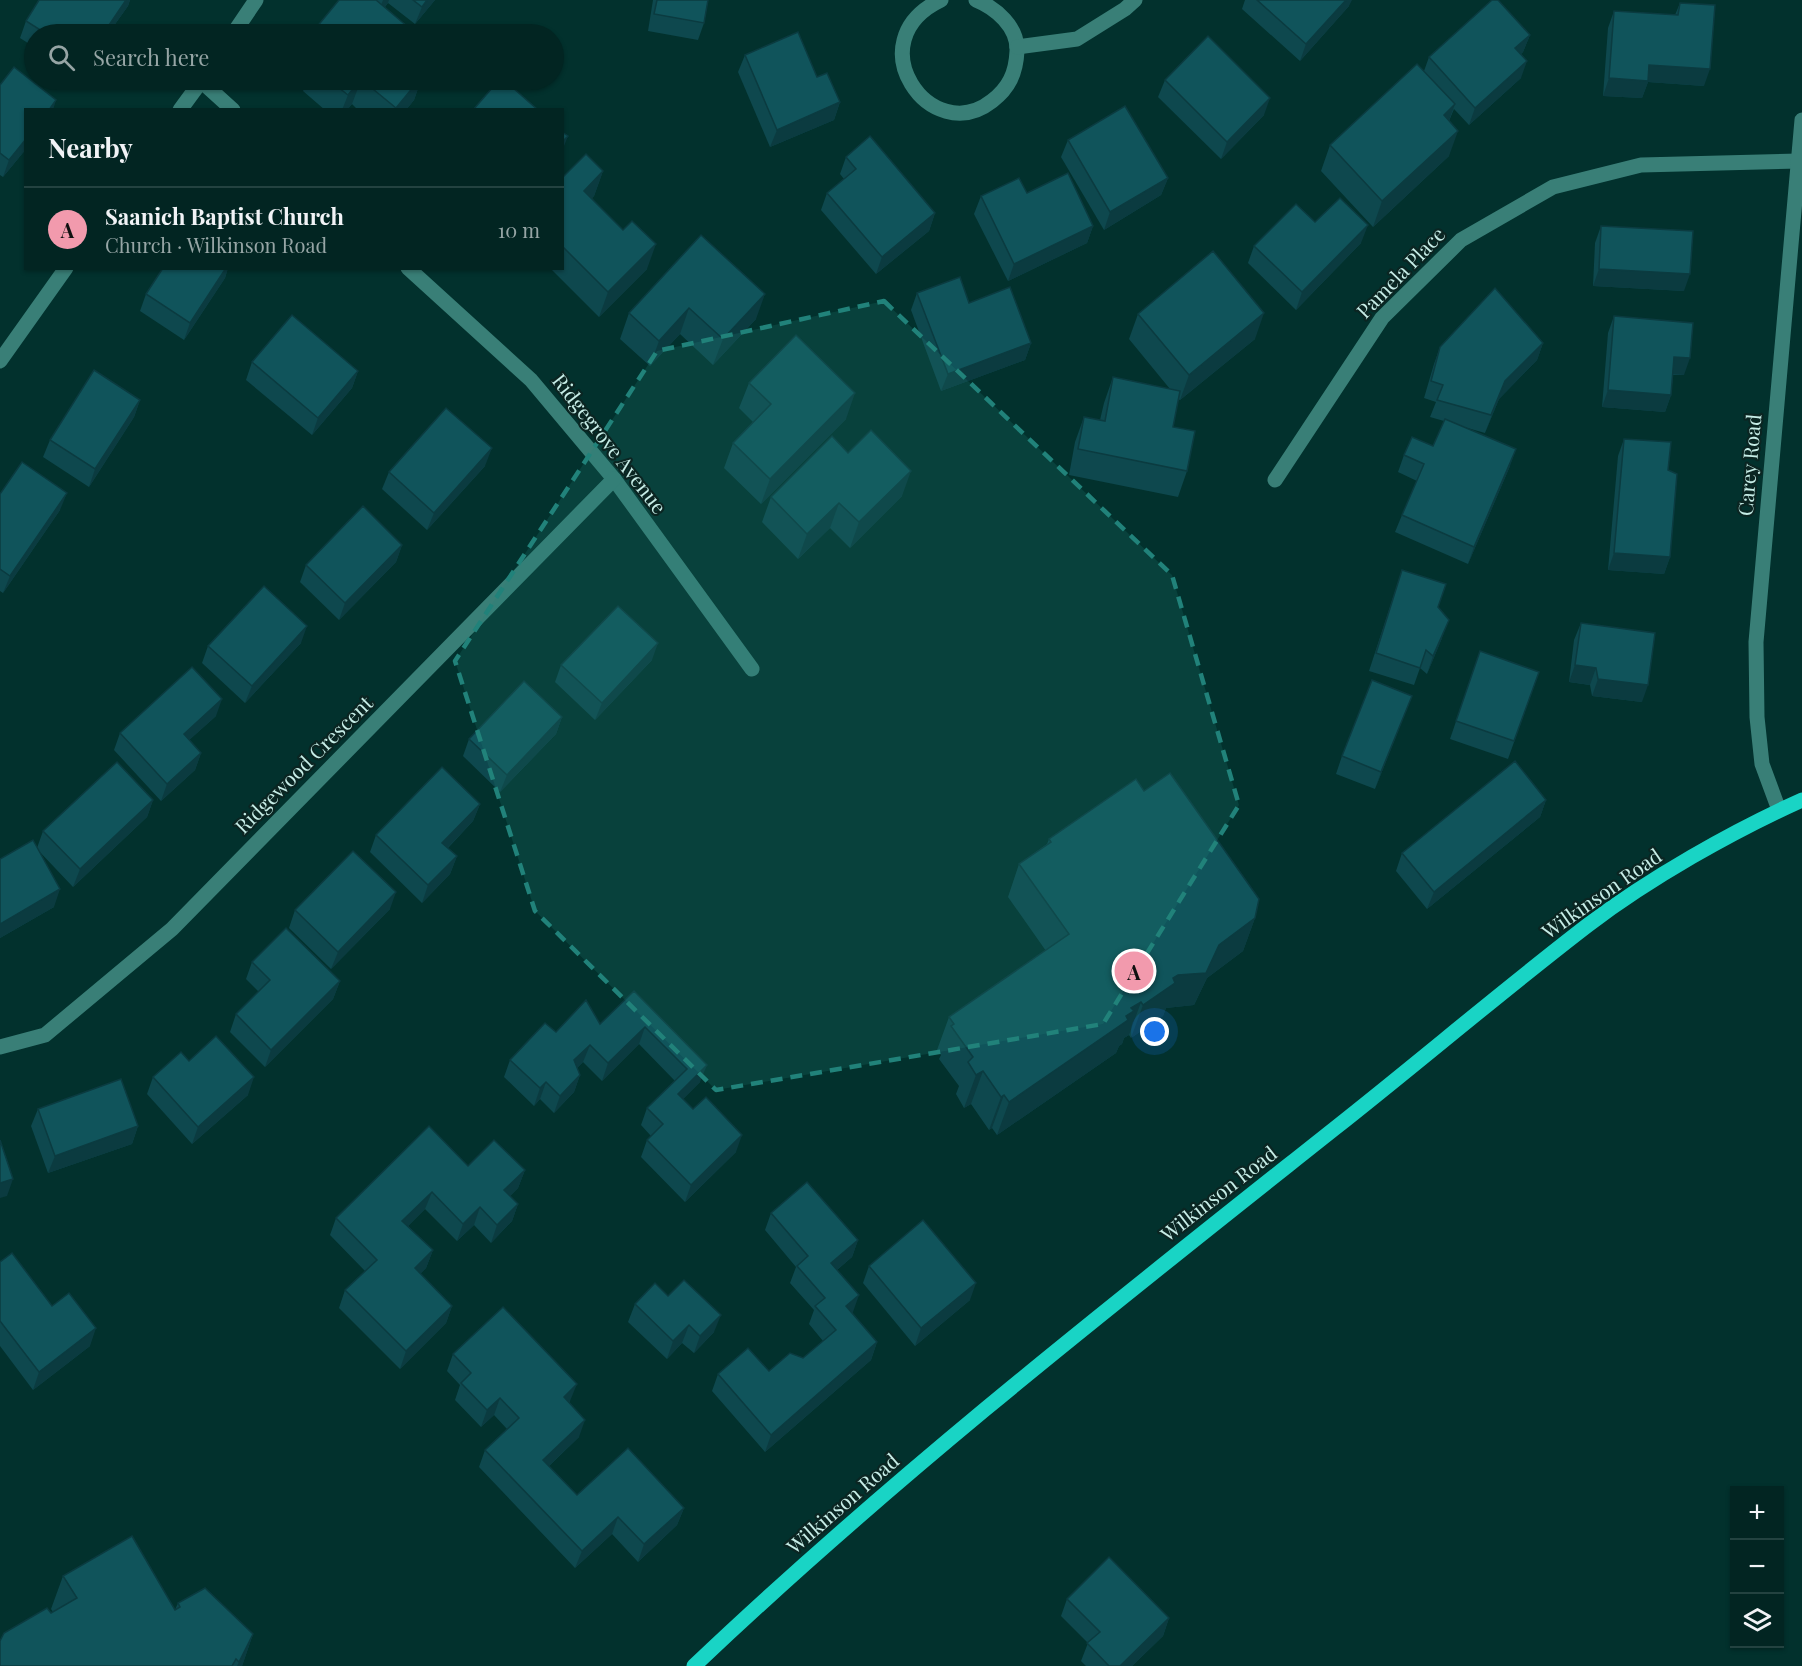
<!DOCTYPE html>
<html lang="en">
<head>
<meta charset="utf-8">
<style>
  body { margin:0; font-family:"Playfair Display",serif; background:#0c2d2a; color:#f1f3f6 }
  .controls { position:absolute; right:18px; bottom:18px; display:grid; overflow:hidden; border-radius:0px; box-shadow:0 2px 4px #0004 }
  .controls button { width:54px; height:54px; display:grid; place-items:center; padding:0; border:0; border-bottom:2px solid #234240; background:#022522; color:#f1f3f6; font:30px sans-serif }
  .you { position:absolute; left:1155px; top:1032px; width:21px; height:21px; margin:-15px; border:4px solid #fff; border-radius:50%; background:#1a73e8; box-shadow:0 0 0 9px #1a73e833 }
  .badge { display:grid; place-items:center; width:39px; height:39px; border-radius:50%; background:#f29aad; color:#111; font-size:20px; font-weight:700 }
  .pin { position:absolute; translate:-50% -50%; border:3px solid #fff; box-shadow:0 2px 6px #0006 }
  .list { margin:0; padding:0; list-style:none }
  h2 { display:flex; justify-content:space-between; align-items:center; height:78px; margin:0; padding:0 24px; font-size:26px }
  h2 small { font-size:20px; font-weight:400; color:#96a5a5 }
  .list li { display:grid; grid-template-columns:39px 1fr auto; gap:18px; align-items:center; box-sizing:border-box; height:84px; padding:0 24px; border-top:2px solid #234240 }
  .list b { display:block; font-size:22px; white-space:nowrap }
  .list p { margin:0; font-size:20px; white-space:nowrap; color:#96a5a5 }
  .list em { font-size:20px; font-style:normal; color:#96a5a5 }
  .icon { flex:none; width:33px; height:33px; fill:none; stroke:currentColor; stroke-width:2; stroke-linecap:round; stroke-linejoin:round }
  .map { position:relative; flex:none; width:1802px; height:1666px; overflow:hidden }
  .search { position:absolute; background:#022522; box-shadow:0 2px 4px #0004; left:24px; top:24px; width:540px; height:66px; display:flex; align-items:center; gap:15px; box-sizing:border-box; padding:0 21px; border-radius:33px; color:#96a5a5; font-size:22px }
  .panel { position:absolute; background:#022522; box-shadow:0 2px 4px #0004; left:24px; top:108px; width:540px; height:162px; border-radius:0px }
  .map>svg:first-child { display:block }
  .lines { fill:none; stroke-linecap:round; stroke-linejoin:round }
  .minor { stroke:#397f77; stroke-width:15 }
  .major { stroke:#19d4c5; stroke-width:15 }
  .wall { fill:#0e484e }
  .shaded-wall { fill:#0b3b40 }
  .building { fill:#10545b; stroke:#0b3b40; stroke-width:1.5 }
  .marked { fill:#21827a; fill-opacity:0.2; stroke:#21827a; stroke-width:4.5; stroke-dasharray:12 8; stroke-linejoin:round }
  .labels { text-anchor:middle; stroke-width:4.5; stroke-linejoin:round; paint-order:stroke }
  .street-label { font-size:20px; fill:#c7ede7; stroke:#0b2522 }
</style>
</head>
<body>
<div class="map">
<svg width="1802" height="1666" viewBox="0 0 1802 1666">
  <rect width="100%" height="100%" fill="#02312d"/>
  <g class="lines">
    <g class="minor">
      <path d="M941,0C855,41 931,149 992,101C1009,88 1016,73 1017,51C1018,27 996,8 976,0"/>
      <polyline points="233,34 256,0"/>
      <polyline points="1017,47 1077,39 1125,9 1135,0"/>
      <polyline points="201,81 233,110"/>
      <polyline points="180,110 202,80"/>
      <polyline points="408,268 531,380 614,479 752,669"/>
      <polyline points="0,361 66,268"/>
      <polyline points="1275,480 1382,318 1461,240 1553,187 1641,165 1799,161"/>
      <polyline points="1779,810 1762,764 1757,717 1756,642 1802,120"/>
      <polyline points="0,1047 45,1035 172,929 614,479"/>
    </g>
    <path class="major" d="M694,1666C896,1474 1116,1302 1334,1129C1419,1062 1502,991 1588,925C1650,878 1731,832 1802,800"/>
  </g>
  <g class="wall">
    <polygon points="39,0 130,0 128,6 108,34 34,34 34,47 20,38 26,21"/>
    <polygon points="339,0 435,0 415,24 388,3 385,7 408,27 405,34 311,34"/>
    <polygon points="653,0 708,0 704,23 698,40 648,31"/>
    <polygon points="1245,0 1346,0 1349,6 1300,61 1242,9"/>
    <polygon points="1680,3 1704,86 1648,82 1642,98 1603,96 1608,28 1614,11 1675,15"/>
    <polygon points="1530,35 1523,52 1521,54 1521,78 1469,125 1454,109 1449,121 1449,156 1373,227 1321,171 1330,145 1424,71 1429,57"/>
    <polygon points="745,55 817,77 840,102 834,120 770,147 738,72"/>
    <polygon points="308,80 421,80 414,100 406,110 358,110 352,104 347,110 325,110 303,91"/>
    <polygon points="1165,80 1264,115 1221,159 1158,97"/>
    <polygon points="0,85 26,110 26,149 3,177 0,175"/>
    <polygon points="1068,140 1168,178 1161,195 1104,230 1061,157"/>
    <polygon points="846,157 935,213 929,231 876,274 821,210 827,193 844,179 840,174"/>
    <polygon points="603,171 594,196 592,198 647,269 599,317 550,268 562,268 562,178"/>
    <polygon points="1027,193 1093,226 1087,243 1008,281 974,214 981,196"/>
    <polygon points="1315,222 1361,243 1296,310 1248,263 1254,246"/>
    <polygon points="1601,226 1684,291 1593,286 1595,243"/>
    <polygon points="701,235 756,319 713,365 680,334 650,366 620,339 629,313"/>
    <polygon points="163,268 228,268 225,278 184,340 140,311 146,294"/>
    <polygon points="917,293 1031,343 1025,360 941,391 911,310"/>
    <polygon points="1138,314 1255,339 1180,400 1178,399 1173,427 1187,471 1178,497 1069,475 1075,442 1084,417 1100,420 1104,403 1113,377 1170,389 1129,339"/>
    <polygon points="1614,316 1684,375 1673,375 1671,395 1665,412 1602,407 1608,333"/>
    <polygon points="1543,343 1537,360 1499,399 1485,433 1464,427 1510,466 1468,564 1395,532 1402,515 1417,481 1398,472 1404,455 1433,446 1444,421 1430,417 1436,402 1424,398 1434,364 1440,347"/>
    <polygon points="252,362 358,371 352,388 312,435 246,380"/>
    <polygon points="749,383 846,419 761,504 724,468 733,443 753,422 739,408"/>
    <polygon points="140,400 134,417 89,487 43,457 50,440"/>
    <polygon points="1624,439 1668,470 1670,557 1664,574 1608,570 1618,456"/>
    <polygon points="848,453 902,496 850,548 830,528 798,559 762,522 771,497"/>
    <polygon points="485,466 427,530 382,489 389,472"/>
    <polygon points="0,494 60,510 3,593 0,591"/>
    <polygon points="402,545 396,562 339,620 300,582 306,565"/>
    <polygon points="1402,570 1438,607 1442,638 1427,674 1420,668 1414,685 1369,671"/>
    <polygon points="1581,623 1642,702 1592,696 1590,685 1569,682 1574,640"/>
    <polygon points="301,643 245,703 202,663 208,646"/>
    <polygon points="1480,651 1539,672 1508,759 1450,739"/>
    <polygon points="652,660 595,720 555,682 561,665"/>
    <polygon points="1412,696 1375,789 1336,774 1342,756"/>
    <polygon points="216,716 189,740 201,753 195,770 161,801 114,750 120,733"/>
    <polygon points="562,717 556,734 500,792 463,756 469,739"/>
    <polygon points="1144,791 1255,918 1243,951 1207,978 1194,1005 1166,1008 1163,1016 1131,1038 1129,1035 1124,1038 1122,1044 1119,1046 1116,1053 997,1135 992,1128 989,1130 971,1104 964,1108 956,1094 959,1086 939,1059 941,1055 937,1050 949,1017 1046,951 1008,897 1019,864 1047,844 1049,839"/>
    <polygon points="153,800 147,817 73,887 37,849 54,907 0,938 0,859 37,848 43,831"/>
    <polygon points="1546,800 1540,817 1427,909 1396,871 1402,853"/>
    <polygon points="480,804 473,821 448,848 457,856 450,874 422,903 370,852 376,835"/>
    <polygon points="390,909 331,969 289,928 295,910"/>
    <polygon points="252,962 340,981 333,999 265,1067 230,1032 236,1014 259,992 246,979"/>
    <polygon points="634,991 700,1082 683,1099 736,1152 685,1202 641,1157 647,1140 651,1136 641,1125 647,1108 675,1081 639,1044 602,1081 583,1062 577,1068 580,1075 574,1092 554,1113 540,1099 534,1106 504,1077 510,1060 556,1032 600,1024"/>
    <polygon points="153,1077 248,1095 192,1144 147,1094"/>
    <polygon points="38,1109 138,1126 132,1144 48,1173 31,1126"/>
    <polygon points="468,1166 525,1170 518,1188 510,1196 518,1204 512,1221 491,1243 474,1225 457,1241 425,1209 408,1226 433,1250 426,1268 420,1274 452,1306 446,1323 400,1369 339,1308 345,1290 365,1271 330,1235 336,1218"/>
    <polygon points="771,1213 858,1240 852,1257 837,1270 853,1312 852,1313 877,1342 871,1360 765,1452 712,1391 718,1374 769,1371 803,1358 823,1341 809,1324 814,1310 790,1283 796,1267 765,1230"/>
    <polygon points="0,1262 90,1346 33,1390 0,1346"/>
    <polygon points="869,1266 970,1300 915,1346 863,1283"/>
    <polygon points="668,1296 714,1332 694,1353 682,1343 667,1359 628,1322 635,1304"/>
    <polygon points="453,1354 570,1401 569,1403 579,1437 549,1466 577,1495 684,1508 677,1525 638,1562 612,1534 575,1568 479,1467 485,1450 507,1429 494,1415 481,1427 455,1400 460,1385 447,1371"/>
    <polygon points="63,1576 175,1610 178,1603 253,1634 242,1666 0,1666 53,1612 51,1609"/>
    <polygon points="1067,1599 1169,1618 1163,1636 1132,1666 1086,1666 1081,1661 1088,1643 1061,1616"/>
  </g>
  <g class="shaded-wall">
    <polygon points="126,0 130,0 128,6 108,34 103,34"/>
    <polygon points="383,0 389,0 388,3 377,16"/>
    <polygon points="427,0 435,0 415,24 422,7"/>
    <polygon points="1346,0 1352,0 1349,6 1300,61 1306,44"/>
    <polygon points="52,26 49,34 45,34 45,33"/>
    <polygon points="1530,35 1523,52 1509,65 1515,48"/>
    <polygon points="1527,61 1521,78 1469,125 1475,108"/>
    <polygon points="1649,65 1710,69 1704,86 1648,82 1642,98 1603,96 1609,78"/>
    <polygon points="361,80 352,104 347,110 342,110 348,95"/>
    <polygon points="419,80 421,80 414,100 406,110 395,110"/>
    <polygon points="1270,98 1264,115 1221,159 1227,142"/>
    <polygon points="56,100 53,110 49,110"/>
    <polygon points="840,102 834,120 770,147 777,130"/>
    <polygon points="1455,104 1446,129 1444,115"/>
    <polygon points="1458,131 1449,156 1373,227 1382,201"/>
    <polygon points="568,136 562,151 562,142"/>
    <polygon points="26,139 26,149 3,177 9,160"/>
    <polygon points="603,171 594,196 575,216 584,191"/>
    <polygon points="1168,178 1161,195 1104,230 1110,212"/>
    <polygon points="935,213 929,231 876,274 882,257"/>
    <polygon points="1368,225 1361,243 1296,310 1302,292"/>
    <polygon points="1093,226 1087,243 1008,281 1014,264"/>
    <polygon points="656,244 647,269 599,317 608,292"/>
    <polygon points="226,268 228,268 225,278 184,340 190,323"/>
    <polygon points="1599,269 1690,274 1684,291 1593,286"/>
    <polygon points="765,294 756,319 713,365 723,339"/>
    <polygon points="689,308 680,334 650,366 659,341"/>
    <polygon points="1264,313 1255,339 1180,400 1189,375"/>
    <polygon points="1031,343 1025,360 941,391 948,374"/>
    <polygon points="1543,343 1537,360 1499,399 1485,433 1505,381"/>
    <polygon points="1674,357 1690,358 1684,375 1668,374"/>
    <polygon points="358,371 352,388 312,435 318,418"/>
    <polygon points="1608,390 1671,395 1665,412 1602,407"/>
    <polygon points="855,393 846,419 761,504 770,479"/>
    <polygon points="140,400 134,417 89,487 95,469"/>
    <polygon points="492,448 485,466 427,530 434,513"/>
    <polygon points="1516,449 1510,466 1468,564 1474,547"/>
    <polygon points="911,471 902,496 850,548 859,522"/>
    <polygon points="67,493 60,510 3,593 10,576"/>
    <polygon points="839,503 830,528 798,559 807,534"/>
    <polygon points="402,545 396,562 339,620 345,603"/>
    <polygon points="1614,553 1670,557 1664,574 1608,570"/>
    <polygon points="1449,620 1442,638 1427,674 1433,656"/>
    <polygon points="307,626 301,643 245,703 252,686"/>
    <polygon points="658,643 652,660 595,720 602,703"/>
    <polygon points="1575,665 1596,668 1590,685 1569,682"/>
    <polygon points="1598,679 1648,685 1642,702 1592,696"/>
    <polygon points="1412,696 1405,713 1375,789 1381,772"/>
    <polygon points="222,699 216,716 177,751 184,734"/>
    <polygon points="562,717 556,734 500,792 507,775"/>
    <polygon points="201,753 195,770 161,801 167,784"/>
    <polygon points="153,800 147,817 73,887 80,869"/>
    <polygon points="1546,800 1540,817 1427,909 1434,892"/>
    <polygon points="480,804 473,821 436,860 442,843"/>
    <polygon points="457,856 450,874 422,903 428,885"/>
    <polygon points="60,889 54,907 0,938 0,924"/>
    <polygon points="396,892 390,909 331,969 338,952"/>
    <polygon points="1255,918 1243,951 1207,978 1194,1005 1166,1008 1163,1016 1131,1038 1143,1005 1173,978 1219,945"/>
    <polygon points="340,981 333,999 265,1067 271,1050"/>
    <polygon points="1141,1002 1129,1035 1124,1038 1122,1044 1119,1046 1116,1053 997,1135 1009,1102 1126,1016 1131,1008"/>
    <polygon points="645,1027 639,1044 602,1081 608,1063"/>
    <polygon points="590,1045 583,1062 568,1078 574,1060"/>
    <polygon points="707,1065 700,1082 671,1111 678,1094"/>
    <polygon points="983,1071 971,1104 964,1108 976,1075"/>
    <polygon points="580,1075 574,1092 554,1113 560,1096"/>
    <polygon points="254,1077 248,1095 192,1144 198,1127"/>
    <polygon points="546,1082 540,1099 534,1106 540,1088"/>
    <polygon points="1004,1095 992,1128 989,1130 1001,1097"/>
    <polygon points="138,1126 132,1144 48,1173 55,1156"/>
    <polygon points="742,1135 736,1152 685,1202 691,1185"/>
    <polygon points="525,1170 518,1188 498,1208 504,1190"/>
    <polygon points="13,1179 7,1196 0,1198 0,1183"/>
    <polygon points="432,1192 425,1209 396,1238 402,1221"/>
    <polygon points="518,1204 512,1221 491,1243 497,1225"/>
    <polygon points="480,1207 474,1225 457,1241 463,1224"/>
    <polygon points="858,1240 852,1257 825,1280 831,1263"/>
    <polygon points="433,1250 426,1268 409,1286 415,1268"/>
    <polygon points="976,1283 970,1300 915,1346 921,1328"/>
    <polygon points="859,1295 853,1312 839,1324 846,1306"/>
    <polygon points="452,1306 446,1323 400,1369 406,1351"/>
    <polygon points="721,1315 714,1332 694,1353 700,1336"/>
    <polygon points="689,1325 682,1343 667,1359 673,1341"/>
    <polygon points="96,1328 90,1346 33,1390 39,1372"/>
    <polygon points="877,1342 871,1360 765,1452 771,1435"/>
    <polygon points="577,1384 570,1401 557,1414 564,1397"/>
    <polygon points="500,1398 494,1415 481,1427 487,1410"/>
    <polygon points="585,1420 579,1437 537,1477 543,1460"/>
    <polygon points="684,1508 677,1525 638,1562 644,1544"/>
    <polygon points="618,1517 612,1534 575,1568 582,1551"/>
    <polygon points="1169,1618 1163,1636 1132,1666 1120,1666"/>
    <polygon points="253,1634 242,1666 237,1666"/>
  </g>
  <g class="building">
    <polygon points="39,0 126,0 103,34 63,34 52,26 45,33 26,21"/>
    <polygon points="339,0 376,0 408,27 402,34 311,34"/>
    <polygon points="413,0 427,0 422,7"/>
    <polygon points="657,0 708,0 704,23 654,14"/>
    <polygon points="1257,0 1346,0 1306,44"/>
    <polygon points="1492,0 1498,0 1530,35 1515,48 1527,61 1475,108 1429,57"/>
    <polygon points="1680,3 1715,5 1710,69 1649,65 1648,81 1609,78 1614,11 1678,15"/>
    <polygon points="798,32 817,77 827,73 840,102 777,130 745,55"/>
    <polygon points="1208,36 1270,98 1227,142 1165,80"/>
    <polygon points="1417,64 1455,104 1444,115 1458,131 1382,201 1330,145"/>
    <polygon points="14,67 56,100 49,110 26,110 26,139 9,160 0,153 0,85"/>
    <polygon points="329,80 360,80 348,95"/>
    <polygon points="362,80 419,80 396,108"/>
    <polygon points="499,80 504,80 538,110 473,110"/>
    <polygon points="1125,106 1168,178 1110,212 1068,140"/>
    <polygon points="562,132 568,136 562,142"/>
    <polygon points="870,136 935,213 882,257 827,193 856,169 846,157"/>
    <polygon points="586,154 603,171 584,191 623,230 632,221 656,244 608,292 562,246 562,178"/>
    <polygon points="1068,173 1093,226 1014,264 981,196 1019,178 1027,193"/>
    <polygon points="1340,198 1368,225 1302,292 1254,246 1296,204 1315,222"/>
    <polygon points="1601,226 1693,231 1690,274 1599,269"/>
    <polygon points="701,235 765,294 723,339 689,308 659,341 629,313"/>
    <polygon points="1213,251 1264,313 1189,375 1138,314"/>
    <polygon points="163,268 226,268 190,323 146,294"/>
    <polygon points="960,277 969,303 1010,287 1031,343 948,374 917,293"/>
    <polygon points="1495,288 1543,343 1505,381 1491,415 1437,400 1443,385 1431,381 1440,347"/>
    <polygon points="292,315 358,371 318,418 252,362"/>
    <polygon points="1614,316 1693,323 1690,358 1674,357 1671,395 1608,390"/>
    <polygon points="796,335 855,393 770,479 733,443 771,404 749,383"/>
    <polygon points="94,370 140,400 95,469 50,440"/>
    <polygon points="1113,377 1180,391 1173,427 1195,431 1187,471 1078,449 1084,417 1105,421"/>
    <polygon points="446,408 492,448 434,513 389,472"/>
    <polygon points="1445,419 1516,449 1474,547 1402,515 1424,464 1404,455 1412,437 1433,446"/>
    <polygon points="871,430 911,471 859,522 839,503 807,534 771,497 832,436 848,453"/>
    <polygon points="1624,439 1671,442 1668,470 1677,474 1670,557 1614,553"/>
    <polygon points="22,462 67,493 10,576 0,569 0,494"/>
    <polygon points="363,506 402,545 345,603 306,565"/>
    <polygon points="1402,570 1446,584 1438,607 1449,620 1433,656 1426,650 1420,668 1376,653"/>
    <polygon points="264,586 307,626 252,686 208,646"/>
    <polygon points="618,606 658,643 602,703 561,665"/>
    <polygon points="1581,623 1655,633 1648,685 1598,679 1596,668 1575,665"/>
    <polygon points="1480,651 1539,672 1514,741 1456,721"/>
    <polygon points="192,667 222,699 184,734 201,753 167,784 120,733"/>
    <polygon points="1372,680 1412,696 1381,772 1342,756"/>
    <polygon points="524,681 562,717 507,775 469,739"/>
    <polygon points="1515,761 1546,800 1434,892 1402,853"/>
    <polygon points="117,762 153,800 80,869 43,831"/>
    <polygon points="442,767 480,804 442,843 457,856 428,885 376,835"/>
    <polygon points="1170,773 1259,899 1255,918 1219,945 1206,973 1178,975 1173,978 1175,983 1143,1005 1141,1002 1131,1008 1134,1011 1126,1016 1128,1020 1009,1102 1004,1095 1001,1097 983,1071 976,1075 968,1062 973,1057 951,1026 954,1024 949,1017 1069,934 1019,864 1051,842 1049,839 1136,779 1144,791"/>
    <polygon points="33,840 60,889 0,924 0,859"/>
    <polygon points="353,851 396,892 338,952 295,910"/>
    <polygon points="286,928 340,981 271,1050 236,1014 270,980 252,962"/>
    <polygon points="634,991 707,1065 678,1094 693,1109 706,1097 742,1135 691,1185 647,1140 663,1124 647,1108 687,1069 645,1027 608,1063 590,1045 574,1060 580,1075 560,1096 546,1082 540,1088 510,1060 545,1023 556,1032 586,1000 600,1024"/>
    <polygon points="216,1036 254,1077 198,1127 153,1077 181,1052 189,1061"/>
    <polygon points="121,1079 138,1126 55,1156 38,1109"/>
    <polygon points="429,1126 468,1166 494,1140 525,1170 504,1190 518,1204 497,1225 480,1207 463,1224 432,1192 402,1221 433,1250 415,1268 452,1306 406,1351 345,1290 377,1260 336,1218"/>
    <polygon points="0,1140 13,1179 0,1183"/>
    <polygon points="807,1182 858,1240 831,1263 859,1295 846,1306 877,1342 771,1435 718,1374 748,1348 769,1371 790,1353 803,1358 836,1330 815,1306 825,1298 797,1266 808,1256 771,1213"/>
    <polygon points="923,1220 976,1283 921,1328 869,1266"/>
    <polygon points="12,1253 52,1306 69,1293 96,1328 39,1372 0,1321 0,1262"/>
    <polygon points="684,1280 721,1315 700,1336 689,1325 673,1341 635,1304 655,1283 668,1296"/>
    <polygon points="503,1307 577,1384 564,1397 585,1420 543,1460 577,1495 628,1448 684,1508 644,1544 618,1517 582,1551 485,1450 519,1418 500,1398 487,1410 461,1383 471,1373 453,1354"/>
    <polygon points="132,1536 175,1610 180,1607 178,1603 205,1588 253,1634 239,1662 236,1659 232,1666 0,1666 0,1641 4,1633 47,1608 51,1613 77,1598 63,1576"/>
    <polygon points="1109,1557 1169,1618 1120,1666 1109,1666 1087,1643 1100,1632 1067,1599"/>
  </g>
  <path class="marked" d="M884,301L1172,575L1239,805L1103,1024L716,1090L535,911L455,661L657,351Z"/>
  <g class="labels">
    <g class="street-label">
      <text transform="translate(1401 273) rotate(-46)" y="7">Pamela Place</text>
      <text transform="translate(609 444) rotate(52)" y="7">Ridgegrove Avenue</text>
      <text transform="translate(1750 465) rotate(-85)" y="7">Carey Road</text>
      <text transform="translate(304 765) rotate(-45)" y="7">Ridgewood Crescent</text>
      <text transform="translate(1602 894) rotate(-35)" y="7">Wilkinson Road</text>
      <text transform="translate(1219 1194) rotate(-38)" y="7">Wilkinson Road</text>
      <text transform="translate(843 1504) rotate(-41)" y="7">Wilkinson Road</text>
    </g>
  </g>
</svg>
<div class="controls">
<button>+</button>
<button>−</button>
<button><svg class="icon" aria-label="layers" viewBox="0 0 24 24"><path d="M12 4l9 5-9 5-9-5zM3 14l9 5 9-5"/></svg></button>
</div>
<div class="you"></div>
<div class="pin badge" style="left:1134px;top:971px">A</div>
<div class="search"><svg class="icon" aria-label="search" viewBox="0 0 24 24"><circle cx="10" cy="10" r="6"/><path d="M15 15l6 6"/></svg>Search here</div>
<section class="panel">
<h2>Nearby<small></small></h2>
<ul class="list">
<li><span class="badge">A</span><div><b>Saanich Baptist Church</b><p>Church · Wilkinson Road</p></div><em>10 m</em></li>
</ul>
</section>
</div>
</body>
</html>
